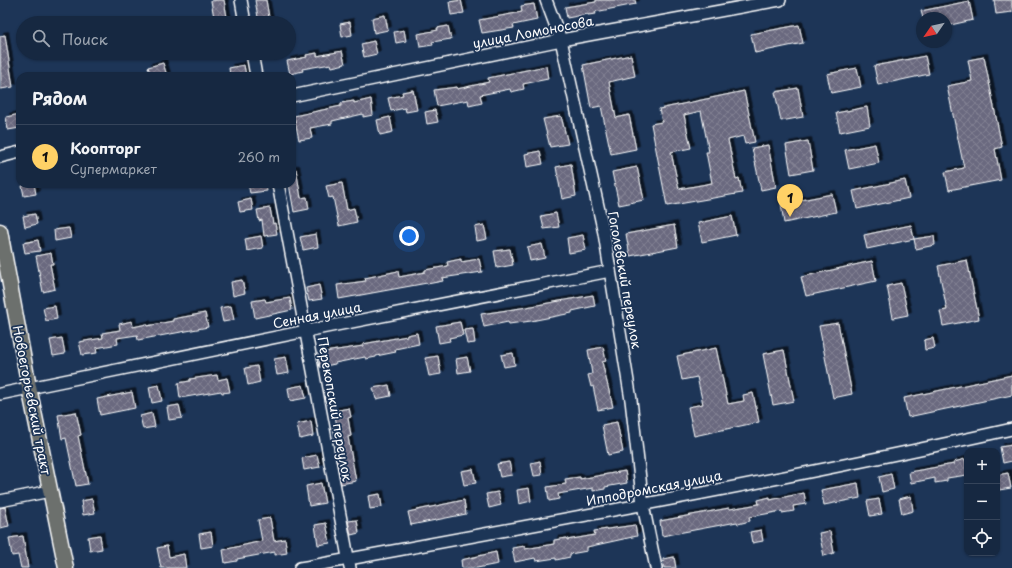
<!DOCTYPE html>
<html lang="ru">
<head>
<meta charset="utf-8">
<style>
  body { margin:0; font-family:"Playpen Sans",sans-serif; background:#1f3048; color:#f1f3f6 }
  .controls { position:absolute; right:12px; bottom:12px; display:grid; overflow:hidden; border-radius:8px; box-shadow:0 1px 3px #0004 }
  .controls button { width:36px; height:36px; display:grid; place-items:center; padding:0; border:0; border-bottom:1px solid #35445a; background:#162841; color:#f1f3f6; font:20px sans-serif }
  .compass { position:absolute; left:916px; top:12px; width:36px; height:36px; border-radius:50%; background:#162841; box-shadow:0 1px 3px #0004; rotate:236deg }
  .you { position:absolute; left:409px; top:236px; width:14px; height:14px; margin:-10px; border:3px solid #fff; border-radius:50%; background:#1a73e8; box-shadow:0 0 0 6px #1a73e833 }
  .badge { display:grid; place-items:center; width:26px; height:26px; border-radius:50%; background:#ffd166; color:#111; font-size:13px; font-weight:700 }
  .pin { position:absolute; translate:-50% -33px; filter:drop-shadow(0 1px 2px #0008) }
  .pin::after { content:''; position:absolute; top:21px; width:14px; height:12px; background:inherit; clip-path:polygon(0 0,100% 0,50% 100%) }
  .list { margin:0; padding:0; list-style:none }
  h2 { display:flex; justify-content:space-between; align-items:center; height:52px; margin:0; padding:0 16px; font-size:17px }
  h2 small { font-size:13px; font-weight:400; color:#9ea6b1 }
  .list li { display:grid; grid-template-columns:26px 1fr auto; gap:12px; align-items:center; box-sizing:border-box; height:64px; padding:0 16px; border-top:1px solid #35445a }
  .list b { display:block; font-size:15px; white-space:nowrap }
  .list p { margin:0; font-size:13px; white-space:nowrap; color:#9ea6b1 }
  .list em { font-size:13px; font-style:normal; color:#9ea6b1 }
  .icon { flex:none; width:22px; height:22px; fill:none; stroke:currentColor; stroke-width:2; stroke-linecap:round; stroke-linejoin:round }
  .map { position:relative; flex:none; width:1012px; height:568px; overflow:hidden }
  .search { position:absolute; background:#162841; box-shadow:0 1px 3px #0004; left:16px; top:16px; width:280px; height:44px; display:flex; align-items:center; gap:10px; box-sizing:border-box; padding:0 14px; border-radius:22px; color:#9ea6b1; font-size:15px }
  .panel { position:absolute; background:#162841; box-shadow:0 1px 3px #0004; left:16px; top:72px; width:280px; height:116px; border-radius:12px }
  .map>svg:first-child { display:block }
  .building { fill:url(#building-cross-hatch); stroke:#fff; fill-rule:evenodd; filter:url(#shadow) }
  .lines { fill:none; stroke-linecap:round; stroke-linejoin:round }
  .minor-casing { stroke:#fff; stroke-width:14 }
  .major-casing { stroke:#fff; stroke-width:17 }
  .minor { stroke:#1d3557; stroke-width:11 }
  .major { stroke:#6c706d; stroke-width:14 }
  .labels { text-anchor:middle; stroke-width:3.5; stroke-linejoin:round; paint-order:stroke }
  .street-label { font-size:13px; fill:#fff; stroke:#1d3557 }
</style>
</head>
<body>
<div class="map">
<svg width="1012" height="568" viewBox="0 0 1012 568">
  <defs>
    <pattern id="building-cross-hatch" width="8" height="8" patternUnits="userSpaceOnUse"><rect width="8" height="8" fill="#6b697f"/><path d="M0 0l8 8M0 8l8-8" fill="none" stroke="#818092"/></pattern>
    <filter id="shadow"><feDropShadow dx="3.5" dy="-3.5" stdDeviation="0" flood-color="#0009"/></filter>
  </defs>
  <rect width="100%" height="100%" fill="#1d3557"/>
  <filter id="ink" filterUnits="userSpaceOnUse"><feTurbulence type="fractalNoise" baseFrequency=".025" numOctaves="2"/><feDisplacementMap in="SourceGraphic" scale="8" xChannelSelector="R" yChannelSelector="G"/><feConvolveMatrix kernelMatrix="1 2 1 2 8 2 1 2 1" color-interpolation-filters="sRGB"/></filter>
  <g filter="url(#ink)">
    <g class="building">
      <polygon points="217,0 224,0 228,23 215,23 211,1"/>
      <polygon points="255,0 266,0 270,23 259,23"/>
      <polygon points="461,0 464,13 451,15 449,2"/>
      <polygon points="596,0 635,0 636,4 595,12 596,14 588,15 588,14 567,18 565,7 596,2"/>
      <polygon points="994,0 1012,0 1012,12 996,14"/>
      <polygon points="969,1 973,20 946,26 946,18 923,18 921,11"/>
      <polygon points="534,4 537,20 513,25 514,28 482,33 479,20 522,12 521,6"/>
      <polygon points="385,15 388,30 374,33 372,18"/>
      <polygon points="350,22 352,35 342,37 340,24"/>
      <polygon points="799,25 803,43 755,53 751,34"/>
      <polygon points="448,26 451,39 432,42 433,45 420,47 418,34 438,30 437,28"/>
      <polygon points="404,30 406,41 396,43 394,32"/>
      <polygon points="5,35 13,87 1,89 0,36"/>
      <polygon points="374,41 377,54 364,57 361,44"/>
      <polygon points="342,51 345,64 332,67 331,64 302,69 303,71 290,74 287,61 307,57 306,55 317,53 317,56"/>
      <polygon points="631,55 635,76 609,82 616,118 629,115 636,149 611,154 601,106 591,108 583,65"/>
      <polygon points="925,56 929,74 878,85 874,66"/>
      <polygon points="984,57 1002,147 995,149 1001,180 949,190 945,172 964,168 947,86 972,81 968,60"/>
      <polygon points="163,63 167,76 151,76 148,67"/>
      <polygon points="244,65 246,76 230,76 229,68"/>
      <polygon points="546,66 548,79 523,84 524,89 511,92 510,89 480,95 482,103 469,106 468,100 437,106 434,90 457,87 457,89 489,82 488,78"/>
      <polygon points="857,68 861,87 831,93 827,74"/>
      <polygon points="798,88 803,117 781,121 775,92"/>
      <polygon points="413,90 417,110 406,112 405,108 391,111 388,98 403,95 402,92"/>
      <path d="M744,91L755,142L745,144L743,136L728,140L736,179L739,178L742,193L667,206L651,124L662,122L659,109ZM701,111L709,152H706L712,183L679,189L671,152L691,148L684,115Z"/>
      <polygon points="371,99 373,115 363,117 363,114 332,121 332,124 310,128 312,138 299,140 294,116 341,106 341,103 354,101 354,103"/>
      <polygon points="867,107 870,126 840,132 836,113"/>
      <polygon points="435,110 438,122 427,124 425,112"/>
      <polygon points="20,114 20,128 8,130 6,117"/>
      <polygon points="561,116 568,144 550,147 543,119"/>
      <polygon points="390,117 393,132 380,135 377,120"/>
      <polygon points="808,141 813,170 791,174 786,145"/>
      <polygon points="875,144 879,163 849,169 845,150"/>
      <polygon points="768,145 776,187 761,190 752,148"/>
      <polygon points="540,151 543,164 527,167 525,154"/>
      <polygon points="571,164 576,196 562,199 556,167"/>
      <polygon points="637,167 644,200 619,205 612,172"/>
      <polygon points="292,169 296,169 301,198 307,197 309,209 294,212 289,184 292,184"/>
      <polygon points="905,180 909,198 857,209 853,191"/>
      <polygon points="342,183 347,210 354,208 357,222 339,226 333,197 329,198 326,186"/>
      <polygon points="34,184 36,194 24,196 22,186"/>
      <polygon points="248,184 266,184 267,191 250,193"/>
      <polygon points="832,194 836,212 784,223 781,204"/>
      <polygon points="251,199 253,210 240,212 238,202"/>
      <polygon points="270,208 273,224 275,223 277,234 264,236 262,220 259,221 257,210"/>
      <polygon points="556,213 559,227 544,229 541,216"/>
      <polygon points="35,214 37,224 25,227 23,216"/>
      <polygon points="732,216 736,235 702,242 698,223"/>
      <polygon points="484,225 487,239 477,241 475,227"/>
      <polygon points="674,225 678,247 630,256 626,234"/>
      <polygon points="911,225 914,239 867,249 864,235"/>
      <polygon points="69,228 71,238 55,241 54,230"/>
      <polygon points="316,234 318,247 303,250 300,237"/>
      <polygon points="583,235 586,250 569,253 567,238"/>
      <polygon points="261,236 263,248 247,251 245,239"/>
      <polygon points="934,236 935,245 916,249 914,239"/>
      <polygon points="38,240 40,251 25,253 23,243"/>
      <polygon points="542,244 545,258 530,261 527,247"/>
      <polygon points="510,249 513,265 497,268 494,251"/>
      <polygon points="51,253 53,264 50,264 55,289 43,292 36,256"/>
      <polygon points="461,259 461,262 479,259 482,272 442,278 443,281 427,284 427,283 339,299 337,285 366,281 365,278 398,271 399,277 425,272 425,270 448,266 447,262"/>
      <polygon points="967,260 979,319 943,326 940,311 947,310 938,266"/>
      <polygon points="872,261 876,281 806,296 801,277"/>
      <polygon points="242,280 245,293 233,296 231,282"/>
      <polygon points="901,283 908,315 893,318 887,286"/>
      <polygon points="319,285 322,299 309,301 306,288"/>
      <polygon points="593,295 595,306 572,311 572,313 531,321 509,324 508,322 484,327 481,314 521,308"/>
      <polygon points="290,298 292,310 255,318 252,301 265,299 266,302"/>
      <polygon points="55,306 57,319 46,321 43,308"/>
      <polygon points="231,306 234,320 223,322 220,308"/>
      <polygon points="205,313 208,327 138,340 137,335 117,338 118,344 96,348 97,353 82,355 79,342 103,338 102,333 120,330 119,324 132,321 133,327 147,324 147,326 173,321 173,319"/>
      <polygon points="460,322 463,335 449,338 450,341 439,343 436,326"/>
      <polygon points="838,323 852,394 833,398 819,326"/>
      <polygon points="473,329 475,343 467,344 464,330"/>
      <polygon points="417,333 419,344 395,349 396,352 376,356 376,357 366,359 365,357 335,363 335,364 320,367 318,353 363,346 363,344 407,336 407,335"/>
      <polygon points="62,338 65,354 53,356 50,340"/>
      <polygon points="933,338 935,348 925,350 924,340"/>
      <polygon points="603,347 606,361 602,362 613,407 598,410 593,386 591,387 588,375 592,374 588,350"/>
      <polygon points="716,348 728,404 744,401 743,395 753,393 759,422 694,436 688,407 703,404 697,377 682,380 677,356"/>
      <polygon points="784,350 794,401 773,405 763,354"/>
      <polygon points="513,353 515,365 504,367 501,355"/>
      <polygon points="438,356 441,374 429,376 425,358"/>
      <polygon points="286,357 289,373 277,375 274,359"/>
      <polygon points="467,357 470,371 458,373 456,359"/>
      <polygon points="257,366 260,382 248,385 245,368"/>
      <polygon points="217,375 218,380 227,378 230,392 222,393 221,391 180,398 178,383 190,381 190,379"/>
      <polygon points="1012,375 1012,395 908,417 904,398"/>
      <polygon points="159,385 162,401 152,403 149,387"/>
      <polygon points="303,385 306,398 290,401 288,388"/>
      <polygon points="389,385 391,396 376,399 373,388"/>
      <polygon points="132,392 135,408 100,415 97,399"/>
      <polygon points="179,405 182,418 169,420 167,407"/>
      <polygon points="349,408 351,417 348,418 351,436 348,437 356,481 341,484 335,452 338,452 333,427 337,426 334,411"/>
      <polygon points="76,412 81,435 78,436 88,484 76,486 66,438 62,439 58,415"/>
      <polygon points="152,413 155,427 143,429 140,416"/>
      <polygon points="311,421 313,436 300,439 297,424"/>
      <polygon points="617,422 623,452 608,455 602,425"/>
      <polygon points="1012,445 1012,461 1003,463 1000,447"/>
      <polygon points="317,455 320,467 304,470 302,458"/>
      <polygon points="965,459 967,475 947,478 947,481 935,483 935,478 911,483 909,472 954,464 954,462"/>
      <polygon points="540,461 542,475 534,476 531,463"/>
      <polygon points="509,462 512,475 500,477 497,464"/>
      <polygon points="473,469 476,483 464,485 461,471"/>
      <polygon points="625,471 627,483 605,487 605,489 593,491 593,488 558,494 559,499 549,501 547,487 566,484 565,479 580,477 580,479"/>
      <polygon points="1008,473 1011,488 999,490 997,475"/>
      <polygon points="891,474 894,489 882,492 879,477"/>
      <polygon points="321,483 325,503 309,506 306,486"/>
      <polygon points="858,483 860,498 824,505 821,490"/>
      <polygon points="529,488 531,501 519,504 517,490"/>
      <polygon points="498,492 501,505 489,508 486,494"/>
      <polygon points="804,493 806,504 793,506 794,511 782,513 782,511 749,517 750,521 738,524 737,522 662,536 660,521 729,508 730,509 759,504 758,500 770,497 770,500"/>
      <polygon points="380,494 382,507 370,509 368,496"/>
      <polygon points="911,496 913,511 902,514 899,499"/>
      <polygon points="92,499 95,513 83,515 81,501"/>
      <polygon points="879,499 882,514 870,516 867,501"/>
      <polygon points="464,500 466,514 411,525 408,512"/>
      <polygon points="5,507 9,526 0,528 0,508"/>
      <polygon points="270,518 274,541 285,539 287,553 275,555 275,552 237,559 237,561 225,563 223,550 262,541 258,520"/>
      <polygon points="357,520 359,533 351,535 348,521"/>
      <polygon points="326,523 330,543 318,545 315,525"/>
      <polygon points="635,525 637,536 587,547 587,551 570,554 570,557 556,560 556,558 536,561 535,558 515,562 512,548 525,546 525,549 554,544 554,540 567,538 567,540 595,535 594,531"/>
      <polygon points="761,530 763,541 752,543 750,532"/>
      <polygon points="830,531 834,553 824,556 819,533"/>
      <polygon points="211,532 213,546 201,548 199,534"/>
      <polygon points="100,535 102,549 90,551 88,537"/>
      <polygon points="23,536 28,568 21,568 18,555 12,556 9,538"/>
      <polygon points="167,546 169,557 184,554 186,568 161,568 157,548"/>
      <polygon points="496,552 498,564 477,568 462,568 461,560"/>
      <polygon points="674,557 676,568 664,568 663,559"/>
    </g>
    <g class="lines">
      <g class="minor-casing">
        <g id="minor">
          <polyline points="241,0 245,23"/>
          <polyline points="546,0 561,40 604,233 631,400 643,505 656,568"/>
          <polyline points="252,53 256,76"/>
          <polyline points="292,96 561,40 780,0"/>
          <polyline points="0,157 20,152"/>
          <polyline points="278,184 350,568"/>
          <polyline points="0,394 306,331 610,271"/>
          <polyline points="0,501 50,491"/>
          <path d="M300,568C538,524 776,482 1012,429"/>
        </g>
      </g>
      <g class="major-casing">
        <polyline id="major" points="0,231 29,387 66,568"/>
      </g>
      <use href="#minor" class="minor"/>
      <use href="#major" class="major"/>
    </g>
  </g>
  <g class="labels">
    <g class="street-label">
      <text transform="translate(533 32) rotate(-11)" y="5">улица Ломоносова</text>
      <text transform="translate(625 280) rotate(80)" y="5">Гоголевский переулок</text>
      <text transform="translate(317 315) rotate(-11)" y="5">Сенная улица</text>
      <text transform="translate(32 400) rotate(79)" y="5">Новоегорьевский тракт</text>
      <text transform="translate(335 409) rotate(80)" y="5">Перекопский переулок</text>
      <text transform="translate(654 488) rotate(-11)" y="5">Ипподромская улица</text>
    </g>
  </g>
</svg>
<div class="controls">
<button>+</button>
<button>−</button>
<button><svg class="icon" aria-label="locate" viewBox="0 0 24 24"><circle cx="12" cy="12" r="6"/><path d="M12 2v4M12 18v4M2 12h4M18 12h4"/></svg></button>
</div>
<svg class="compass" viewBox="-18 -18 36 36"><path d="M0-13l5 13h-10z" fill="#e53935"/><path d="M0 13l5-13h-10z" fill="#9ea6b1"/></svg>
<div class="you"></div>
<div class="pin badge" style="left:790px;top:217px">1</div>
<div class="search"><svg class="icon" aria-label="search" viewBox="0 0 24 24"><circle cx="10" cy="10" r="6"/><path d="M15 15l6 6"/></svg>Поиск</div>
<section class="panel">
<h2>Рядом<small></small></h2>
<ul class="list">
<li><span class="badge">1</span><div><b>Коопторг</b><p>Супермаркет</p></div><em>260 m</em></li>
</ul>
</section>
</div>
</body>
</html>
